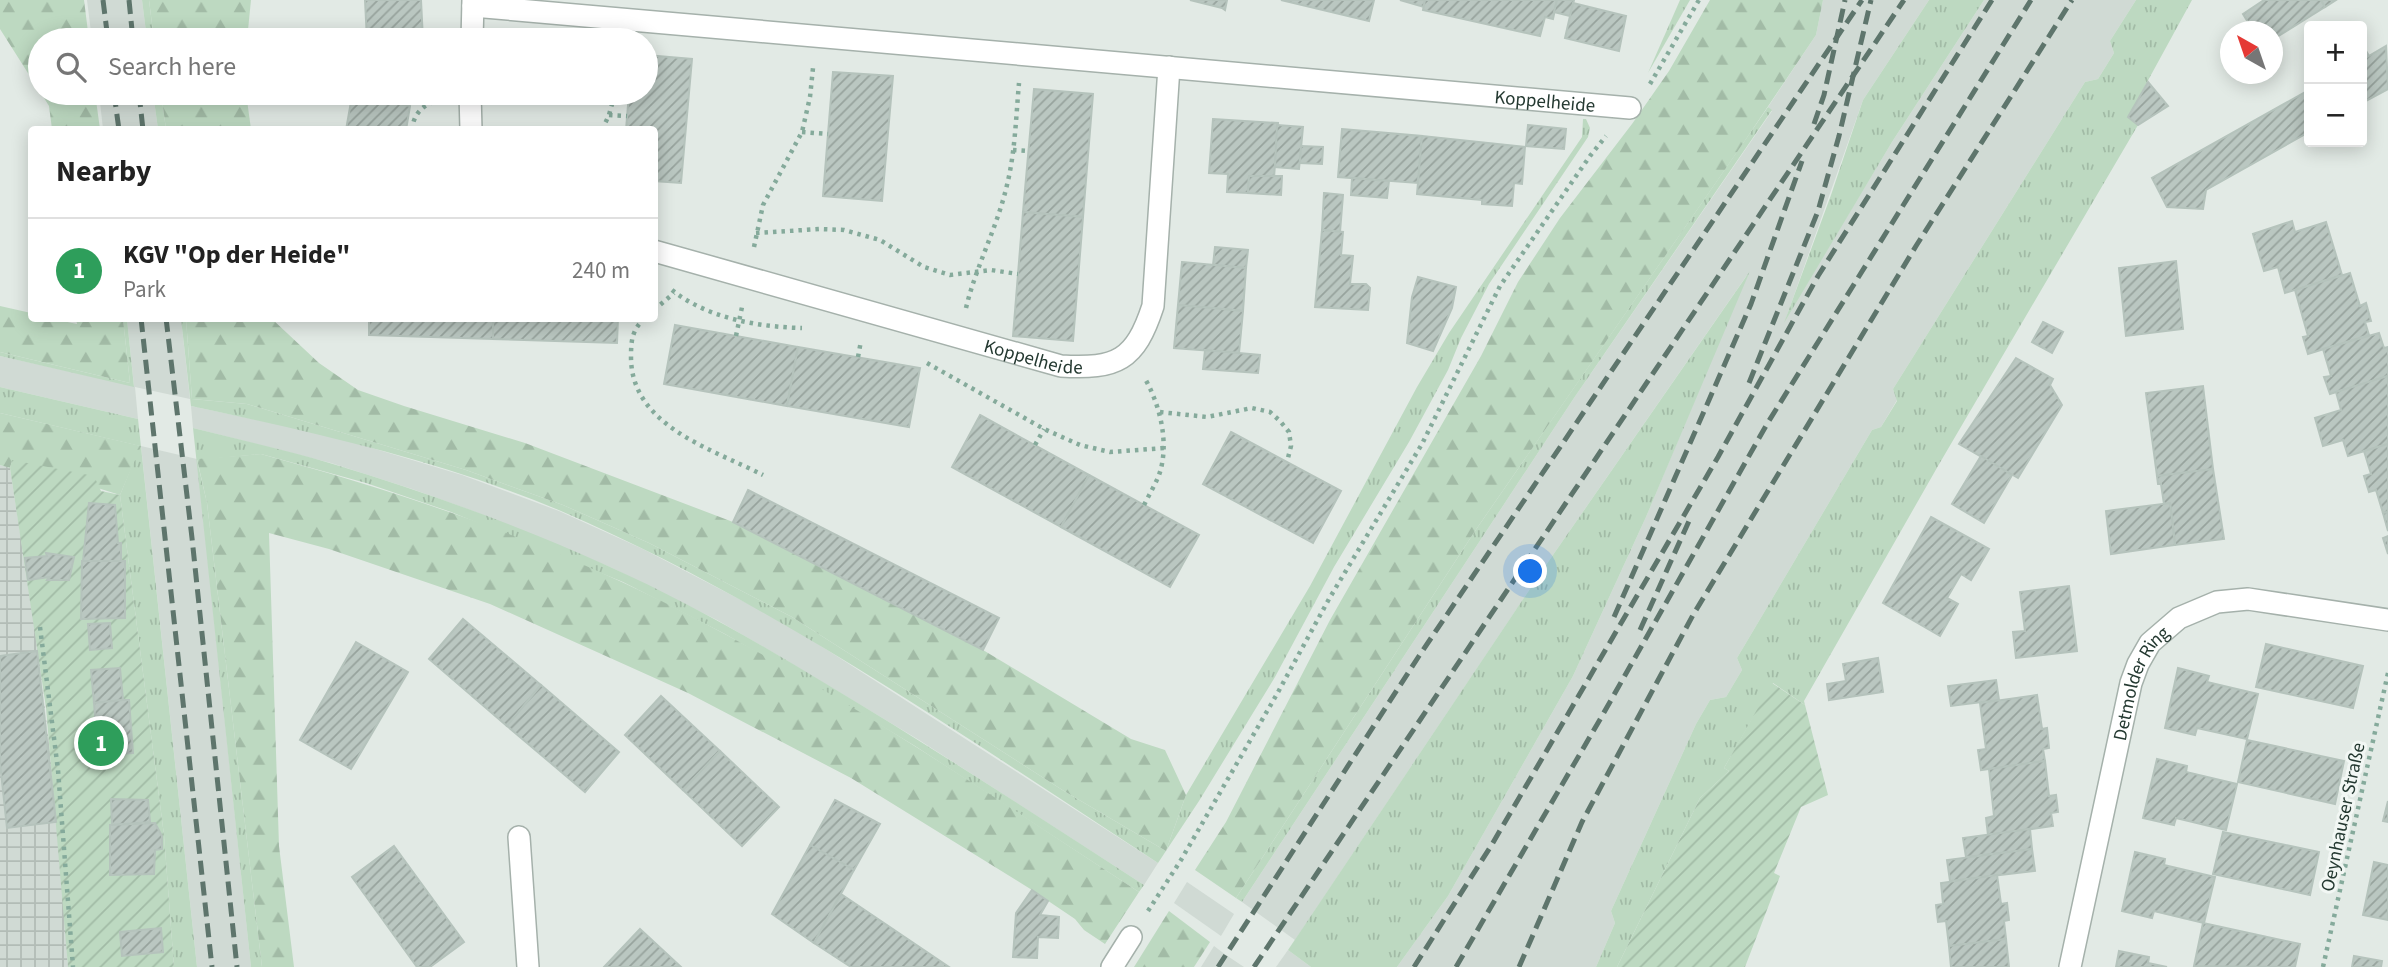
<!DOCTYPE html>
<html lang="en">
<head>
<meta charset="utf-8">
<style>
  body { margin:0; font-family:"Source Sans 3",sans-serif; background:#f6f6f6; color:#222 }
  .controls { position:absolute; right:21px; top:21px; display:grid; overflow:hidden; border-radius:7px; box-shadow:0 4px 18px #0003 }
  .controls button { width:63px; height:63px; display:grid; place-items:center; padding:0; border:0; border-bottom:2px solid #e0e0e0; background:#fff; color:#222; font:35px sans-serif }
  .compass { position:absolute; left:2220px; top:21px; width:63px; height:63px; border-radius:50%; background:#fff; box-shadow:0 4px 18px #0003; rotate:320deg }
  .you { position:absolute; left:1531px; top:572px; width:24px; height:24px; margin:-18px; border:5px solid #fff; border-radius:50%; background:#1a73e8; box-shadow:0 0 0 10px #1a73e833 }
  .badge { display:grid; place-items:center; width:46px; height:46px; border-radius:50%; background:#784941; color:#fff; font-size:23px; font-weight:700 }
  .pin { position:absolute; translate:-50% -50%; border:4px solid #fff; box-shadow:0 2px 7px #0006 }
  .list { margin:0; padding:0; list-style:none }
  h2 { display:flex; justify-content:space-between; align-items:center; height:91px; margin:0; padding:0 28px; font-size:30px }
  h2 small { font-size:23px; font-weight:400; color:#767676 }
  .list li { display:grid; grid-template-columns:46px 1fr auto; gap:21px; align-items:center; box-sizing:border-box; height:105px; padding:0 28px; border-top:2px solid #e0e0e0 }
  .list b { display:block; font-size:26px; white-space:nowrap }
  .list p { margin:0; font-size:23px; white-space:nowrap; color:#767676 }
  .list em { font-size:23px; font-style:normal; color:#767676 }
  .icon { flex:none; width:38px; height:38px; fill:none; stroke:currentColor; stroke-width:2; stroke-linecap:round; stroke-linejoin:round }
  .map { position:relative; flex:none; width:2388px; height:967px; overflow:hidden }
  .search { position:absolute; background:#fff; box-shadow:0 4px 18px #0003; left:28px; top:28px; width:630px; height:77px; display:flex; align-items:center; gap:18px; box-sizing:border-box; padding:0 24px; border-radius:38px; color:#767676; font-size:26px }
  .panel { position:absolute; background:#fff; box-shadow:0 4px 18px #0003; left:28px; top:126px; width:630px; height:196px; border-radius:7px }
  .map>svg:first-child { display:block }
  .built { fill:#d0dad4 }
  .industrial { fill:url(#industrial-grid) }
  .grass { fill:url(#grass-tufts) }
  .forest { fill:url(#forest-firs) }
  .garden { fill:url(#garden-furrows) }
  .building { fill:url(#building-hatch); stroke:#b5c3bc; stroke-width:2 }
  .lines { fill:none; stroke-linecap:round; stroke-linejoin:round }
  .minor-casing { stroke:#a5b1ab; stroke-width:24 }
  .path { stroke:#85aa9b; stroke-width:4.5; stroke-dasharray:3.5 5; stroke-linecap:butt }
  .minor { stroke:#fff; stroke-width:21 }
  .rail { stroke:#5e756c; stroke-width:5; stroke-dasharray:14 7; stroke-linecap:butt }
  .labels { text-anchor:middle; stroke-width:6; stroke-linejoin:round; paint-order:stroke }
  .street-label { font-size:19px; fill:#243931; stroke:#f2f7f4 }
</style>
</head>
<body>
<div class="map">
<svg width="2388" height="967" viewBox="0 0 2388 967">
  <defs>
    <pattern id="industrial-grid" width="8" height="8" patternUnits="userSpaceOnUse" patternTransform="scale(1.75)"><rect width="8" height="8" fill="#d0dad4"/><path d="M0 4h8M4 0v8" fill="none" stroke="#b2bcb6"/></pattern>
    <pattern id="grass-tufts" width="24" height="20" patternUnits="userSpaceOnUse" patternTransform="scale(1.75)"><rect width="24" height="20" fill="#bdd9c1"/><path d="M3 7l-1-3M5 7V3M7 7l1-3M15 17l-1-3M17 17v-4M19 17l1-3" fill="none" stroke="#a2bba6"/></pattern>
    <pattern id="forest-firs" width="22" height="20" patternUnits="userSpaceOnUse" patternTransform="scale(1.75)"><rect width="22" height="20" fill="#bdd9c1"/><path d="M5 1l3.5 6h-7zM16 11l3.5 6h-7z" fill="#a2bba6"/></pattern>
    <pattern id="garden-furrows" width="10" height="10" patternUnits="userSpaceOnUse" patternTransform="scale(1.75)"><rect width="10" height="10" fill="#bdd9c1"/><path d="M-1 1l2-2M0 10L10 0M9 11l2-2" fill="none" stroke="#a2bba6"/></pattern>
    <pattern id="building-hatch" width="6" height="6" patternUnits="userSpaceOnUse" patternTransform="scale(1.75)"><rect width="6" height="6" fill="#bac7c1"/><path d="M-1 1l2-2M0 6l6-6M5 7l2-2" fill="none" stroke="#97a39d"/></pattern>
  </defs>
  <rect width="100%" height="100%" fill="#e2eae5"/>
  <g class="built">
    <polygon points="87,0 142,0 147,40 92,40"/>
    <polygon points="1823,0 1929,0 1863,100 1786,318 1892,142 1984,0 2136,0 2110,41 2114,53 2098,79 2085,82 1893,389 1897,400 1881,427 1872,430 1737,658 1742,670 1726,697 1710,700 1696,724 1611,911 1615,923 1596,967 1397,967 1448,896 1573,676 1646,517 1747,275 1546,565 1295,940 1242,902 1574,398 1772,111 1768,107 1816,35"/>
    <polygon points="99,93 153,93 158,129 103,129"/>
    <polygon points="127,319 181,319 190,399 135,387 138,419 0,387 0,356 134,386"/>
    <polygon points="191,406 329,435 462,475 559,511 643,549 787,624 1158,863 1144,885 919,740 779,656 717,620 610,567 473,511 412,489 331,463 193,428"/>
    <polygon points="141,446 197,459 251,967 197,967"/>
    <polygon points="1187,882 1234,914 1221,936 1174,903"/>
    <polygon points="1214,946 1226,955 1244,967 1201,967"/>
    <polygon points="1288,950 1311,967 1276,967"/>
  </g>
  <polygon class="industrial" points="0,465 10,468 39,656 58,824 68,967 0,967"/>
  <g class="grass">
    <polygon points="142,0 149,0 154,40 147,40"/>
    <polygon points="1680,0 1690,0 1648,73"/>
    <polygon points="1929,0 1984,0 1892,142 1784,323 1831,195 1863,100"/>
    <polygon points="2136,0 2192,0 2128,117 2138,125 1938,466 1804,701 1805,705 1773,683 1724,768 1729,771 1700,798 1617,967 1596,967 1615,923 1611,911 1696,724 1710,700 1726,697 1742,670 1737,658 1872,430 1881,427 1897,401 1893,389 2085,82 2098,79 2114,53 2110,41"/>
    <polygon points="153,93 161,93 166,129 158,129"/>
    <polygon points="1768,107 1772,110 1574,398 1242,902 1236,898 1475,531"/>
    <path d="M1583,119H1586L1590,128L1588,137L1489,284L1461,338L1448,370L1409,442L1334,567L1275,677L1199,801L1158,863C965,737 774,603 561,511C443,461 316,433 191,406L181,319H186L192,399L247,404L466,470L563,505L649,543L792,617L1064,791L1166,851L1186,795L1310,586L1417,387L1449,333L1582,137Z"/>
    <polygon points="1750,271 1646,517 1573,676 1448,896 1397,967 1311,967 1288,950 1546,565"/>
    <polygon points="123,319 127,319 134,387 0,356 0,352 130,383"/>
    <polygon points="0,387 138,419 197,967 174,967 164,835 120,495 140,446 0,413"/>
    <path d="M193,428C240,440 287,450 333,464C427,492 519,526 608,566C684,600 757,642 828,685C935,749 1039,817 1144,885L1139,892L915,746L815,686L725,634L623,582L451,512L366,483L261,454L197,460L207,503L262,967H251Z"/>
  </g>
  <g class="forest">
    <polygon points="0,0 84,0 89,40 40,40 40,92 0,29"/>
    <polygon points="149,0 251,0 247,40 154,40"/>
    <polygon points="1710,0 1823,0 1816,35 1744,142 1475,531 1236,898 1195,870 1226,822 1330,620 1481,356 1518,282 1560,218 1632,124 1669,71"/>
    <polygon points="41,93 95,93 100,129 52,129 49,106"/>
    <polygon points="161,93 246,93 251,129 166,129"/>
    <polygon points="0,306 31,313 32,318 53,319 77,324 76,319 123,319 130,383 0,352"/>
    <polygon points="186,319 272,319 319,363 358,390 404,406 525,443 733,522 983,650 1131,739 1165,750 1186,795 1166,851 1064,791 792,617 649,543 563,505 466,470 247,404 192,399"/>
    <polygon points="0,413 141,446 120,495 12,461 10,468 0,465"/>
    <path d="M261,454C385,488 507,528 624,583C805,668 972,783 1139,892L1105,944L1084,930L1075,919L1032,890L851,778L688,693L490,604L329,549L269,533L279,846L294,967H262L207,503L197,459Z"/>
    <polygon points="1169,911 1210,942 1194,967 1134,967"/>
  </g>
  <g class="garden">
    <polygon points="12,460 94,476 101,491 120,495 164,835 174,967 68,967 46,708 10,468"/>
    <polygon points="1772,683 1805,705 1828,795 1801,807 1774,873 1780,876 1745,967 1617,967 1700,798 1729,771 1724,768"/>
  </g>
  <g class="building">
    <polygon points="365,0 421,0 423,40 367,40"/>
    <polygon points="1190,0 1227,0 1225,10 1222,8"/>
    <polygon points="1281,0 1374,0 1369,21"/>
    <polygon points="1400,0 1425,0 1424,7"/>
    <polygon points="1425,0 1557,0 1553,19 1545,17 1540,36 1423,10"/>
    <polygon points="1557,0 1574,0 1570,16 1554,12"/>
    <polygon points="2264,0 2321,0 2325,7 2272,40 2272,32 2254,32 2243,14"/>
    <polygon points="2321,0 2336,0 2325,7"/>
    <polygon points="1573,3 1626,16 1619,51 1565,38"/>
    <polygon points="2362,44 2369,56 2362,60"/>
    <polygon points="2386,46 2388,89 2362,103 2362,60"/>
    <polygon points="646,55 692,59 681,183 654,181 654,130 626,130 629,93 646,93"/>
    <polygon points="833,72 893,76 882,201 823,196"/>
    <polygon points="2148,82 2168,106 2138,125 2128,117"/>
    <polygon points="1034,89 1093,94 1083,217 1023,212"/>
    <polygon points="2309,90 2309,132 2206,190 2203,209 2167,207 2152,178"/>
    <polygon points="352,96 410,106 406,130 346,130"/>
    <polygon points="1213,119 1278,123 1274,178 1249,176 1248,193 1227,192 1228,174 1209,173"/>
    <polygon points="1277,125 1303,127 1299,169 1275,167"/>
    <polygon points="1528,125 1566,129 1564,149 1526,146"/>
    <polygon points="1342,129 1422,136 1418,183 1338,177"/>
    <polygon points="1422,136 1525,147 1522,184 1514,183 1512,206 1482,204 1482,200 1417,194"/>
    <polygon points="1301,146 1323,147 1322,164 1300,163"/>
    <polygon points="1249,176 1282,176 1281,195 1248,193"/>
    <polygon points="1352,178 1389,181 1387,198 1351,195"/>
    <polygon points="1324,193 1343,195 1340,232 1322,230"/>
    <polygon points="1023,212 1083,217 1073,341 1013,336"/>
    <polygon points="2292,221 2295,232 2326,222 2342,275 2285,293 2278,267 2264,271 2253,234"/>
    <polygon points="1322,230 1343,232 1341,255 1353,256 1350,284 1366,284 1370,288 1368,310 1315,307"/>
    <polygon points="1215,247 1248,250 1246,268 1213,265"/>
    <polygon points="2176,261 2183,329 2126,336 2119,268"/>
    <polygon points="1182,262 1246,268 1243,311 1178,305"/>
    <polygon points="2350,273 2360,306 2366,303 2371,321 2365,322 2369,335 2308,354 2303,337 2308,336 2295,290"/>
    <polygon points="1418,277 1456,287 1452,308 1433,351 1407,343 1412,297"/>
    <polygon points="1178,305 1243,311 1239,353 1174,348"/>
    <polygon points="369,318 493,318 493,339 369,335"/>
    <polygon points="493,318 618,318 617,343 493,339"/>
    <polygon points="2043,322 2063,332 2052,353 2032,342"/>
    <polygon points="675,325 798,347 787,406 664,384"/>
    <polygon points="2379,333 2384,348 2388,347 2388,376 2330,394 2324,377 2331,376 2323,349"/>
    <polygon points="798,347 920,368 909,427 787,406"/>
    <polygon points="1205,350 1260,355 1258,373 1203,369"/>
    <polygon points="2016,358 2053,379 2050,385 2062,405 2018,478 1959,444"/>
    <polygon points="2388,376 2388,444 2348,456 2343,440 2323,446 2315,418 2341,410 2336,392"/>
    <polygon points="2203,386 2213,469 2157,476 2146,393"/>
    <polygon points="980,415 1089,475 1061,527 952,467"/>
    <polygon points="1231,432 1341,491 1313,543 1203,484"/>
    <polygon points="2388,444 2388,512 2383,513 2376,490 2369,492 2364,476 2371,474 2364,451"/>
    <polygon points="1981,456 2012,475 1984,523 1952,504"/>
    <polygon points="2213,469 2224,539 2175,545 2170,503 2164,504 2161,484 2158,484 2157,476"/>
    <polygon points="1089,475 1199,535 1170,587 1061,527"/>
    <polygon points="748,490 999,618 983,650 733,522"/>
    <polygon points="89,503 115,505 118,543 121,543 121,561 83,561"/>
    <polygon points="2170,503 2175,545 2111,554 2106,511"/>
    <polygon points="2388,512 2388,531 2383,513"/>
    <polygon points="1931,517 1989,549 1971,580 1961,574 1947,598 1958,604 1940,636 1883,603"/>
    <polygon points="2388,536 2388,554 2383,538"/>
    <polygon points="46,553 74,557 69,580 47,580 49,577 28,580 25,558 47,556"/>
    <polygon points="82,561 125,561 125,618 81,619"/>
    <polygon points="2069,586 2077,651 2016,658 2013,632 2025,631 2020,592"/>
    <polygon points="463,619 541,685 507,726 429,659"/>
    <polygon points="110,623 112,648 90,650 88,624"/>
    <polygon points="356,642 408,672 351,769 300,740"/>
    <polygon points="2266,644 2363,666 2353,708 2256,687"/>
    <polygon points="37,651 56,822 7,828 0,763 0,656"/>
    <polygon points="1878,658 1883,692 1829,700 1827,684 1846,681 1843,664"/>
    <polygon points="120,668 123,700 94,703 91,670"/>
    <polygon points="2178,668 2209,676 2207,682 2258,694 2247,739 2197,728 2195,735 2165,728"/>
    <polygon points="1996,680 1999,700 1951,706 1948,686"/>
    <polygon points="541,685 619,752 585,792 507,726"/>
    <polygon points="2037,695 2042,729 2047,728 2049,748 2043,749 2045,761 1981,770 1978,750 1986,749 1980,703"/>
    <polygon points="661,696 720,751 683,790 625,735"/>
    <polygon points="123,700 129,700 133,753 98,755 94,703"/>
    <polygon points="2247,740 2344,761 2335,804 2238,782"/>
    <polygon points="720,751 779,807 742,846 683,790"/>
    <polygon points="2157,759 2187,766 2186,772 2237,784 2226,830 2176,818 2174,825 2143,818"/>
    <polygon points="2045,761 2049,796 2056,795 2058,812 2051,813 2053,826 1988,835 1986,818 1994,816 1989,769"/>
    <polygon points="111,799 148,800 150,822 112,825"/>
    <polygon points="835,800 880,824 854,870 810,845"/>
    <polygon points="2388,801 2388,822 2383,821"/>
    <polygon points="155,823 162,836 162,849 155,850 154,874 110,875 110,825"/>
    <polygon points="2030,829 2032,849 1966,857 1963,838"/>
    <polygon points="2223,832 2319,852 2310,895 2213,874"/>
    <polygon points="810,845 854,870 814,943 772,914"/>
    <polygon points="394,846 464,942 430,967 417,967 352,877"/>
    <polygon points="2032,849 2035,871 1950,881 1947,860"/>
    <polygon points="2135,852 2165,859 2164,865 2215,877 2204,923 2154,911 2152,918 2122,911"/>
    <polygon points="2374,862 2388,865 2388,920 2363,915"/>
    <polygon points="1997,875 2001,904 2007,903 2009,920 2004,921 2006,939 1949,946 1946,921 1938,922 1936,905 1943,904 1941,883"/>
    <polygon points="1032,890 1048,901 1040,915 1059,917 1058,938 1038,937 1037,958 1013,957 1016,913"/>
    <polygon points="841,894 949,967 851,967 814,943"/>
    <polygon points="2203,923 2300,944 2295,967 2194,966"/>
    <polygon points="161,928 163,952 122,956 120,932"/>
    <polygon points="640,929 681,967 604,967"/>
    <polygon points="2006,939 2009,967 1951,967 1949,946"/>
    <polygon points="2119,951 2149,957 2148,963 2167,967 2116,967"/>
    <polygon points="2354,956 2382,961 2381,967 2352,967"/>
  </g>
  <g class="lines">
    <g class="minor-casing">
      <g id="minor">
        <path id="s1" d="M473,6L1630,108"/>
        <polyline points="472,40 473,0"/>
        <polyline points="470,93 471,130"/>
        <path id="s2" d="M654,251L1061,366C1117,369 1135,361 1153,306L1169,67"/>
        <polyline points="519,837 528,967"/>
        <polyline points="1112,967 1131,937"/>
        <path id="s3" d="M2070,967L2131,683L2138,664L2150,643L2179,618L2217,602L2248,599L2388,620"/>
      </g>
    </g>
    <g class="path">
      <polyline points="1650,84 1699,0"/>
      <polyline points="609,115 627,116"/>
      <path d="M412,130C413,114 424,103 440,100"/>
      <polyline points="602,130 609,115 615,93"/>
      <polyline points="802,132 828,134"/>
      <polyline points="1013,150 1028,151"/>
      <polyline points="756,233 820,229 844,230 880,240 924,267 950,275 991,270 1018,274"/>
      <polyline points="754,247 763,205 802,132 810,97 813,68"/>
      <path d="M672,290C707,318 758,327 802,328"/>
      <path d="M966,308C976,266 997,228 1007,185C1015,153 1016,117 1019,83"/>
      <polyline points="654,310 674,293"/>
      <path d="M645,318C632,330 631,340 631,357C631,426 712,449 763,475"/>
      <polyline points="736,336 742,307"/>
      <polyline points="858,357 861,341"/>
      <polyline points="927,363 1044,429 1080,445 1110,452 1164,448"/>
      <polyline points="1160,412 1207,417 1252,408 1270,412 1280,421 1289,432 1291,446 1287,462"/>
      <polyline points="1035,445 1044,429"/>
      <path d="M1144,505C1149,495 1155,485 1159,475C1170,444 1160,404 1144,377"/>
      <polyline points="40,627 58,770 73,967"/>
      <polyline points="1148,911 1181,860 1277,694 1329,599 1422,444 1500,286 1590,156 1606,136"/>
      <polyline points="2323,967 2388,673"/>
    </g>
    <use href="#minor" class="minor"/>
    <g class="rail">
      <polyline points="103,0 108,40"/>
      <polyline points="129,0 133,40"/>
      <polyline points="114,93 119,130"/>
      <polyline points="139,93 143,130"/>
      <polyline points="1814,124 1824,95 1845,0"/>
      <polyline points="141,318 212,967"/>
      <polyline points="166,318 192,538 237,967"/>
      <polyline points="1749,383 1818,211 1839,136 1871,0"/>
      <polyline points="1614,617 1751,304 1802,161"/>
      <polyline points="1640,630 1689,521"/>
      <polyline points="1218,967 1419,656 1862,0"/>
      <polyline points="1254,967 1904,0"/>
      <polyline points="1414,967 1491,846 1718,457 1818,276 1992,0"/>
      <polyline points="1456,967 1602,716 1767,424 2031,0"/>
      <polyline points="1519,967 1582,822 1693,615 1916,246 2072,0"/>
    </g>
  </g>
  <g class="labels">
    <g class="street-label">
      <text dy="7" stroke="none"><textPath href="#s1" startOffset="1076">Koppelheide</textPath></text>
      <text dy="7" stroke="none"><textPath href="#s2" startOffset="394">Koppelheide</textPath></text>
      <text dy="7" stroke="none"><textPath href="#s3" startOffset="294">Detmolder Ring</textPath></text>
      <text transform="translate(2342 817) rotate(-78)" y="7">Oeynhauser Straße</text>
    </g>
  </g>
</svg>
<div class="controls">
<button>+</button>
<button>−</button>
</div>
<svg class="compass" viewBox="-18 -18 36 36"><path d="M0-13l5 13h-10z" fill="#e53935"/><path d="M0 13l5-13h-10z" fill="#767676"/></svg>
<div class="you"></div>
<div class="pin badge" style="left:101px;top:743px;background:#2e9e5b">1</div>
<div class="search"><svg class="icon" aria-label="search" viewBox="0 0 24 24"><circle cx="10" cy="10" r="6"/><path d="M15 15l6 6"/></svg>Search here</div>
<section class="panel">
<h2>Nearby<small></small></h2>
<ul class="list">
<li><span class="badge" style="background:#2e9e5b">1</span><div><b>KGV &quot;Op der Heide&quot;</b><p>Park</p></div><em>240 m</em></li>
</ul>
</section>
</div>
</body>
</html>
